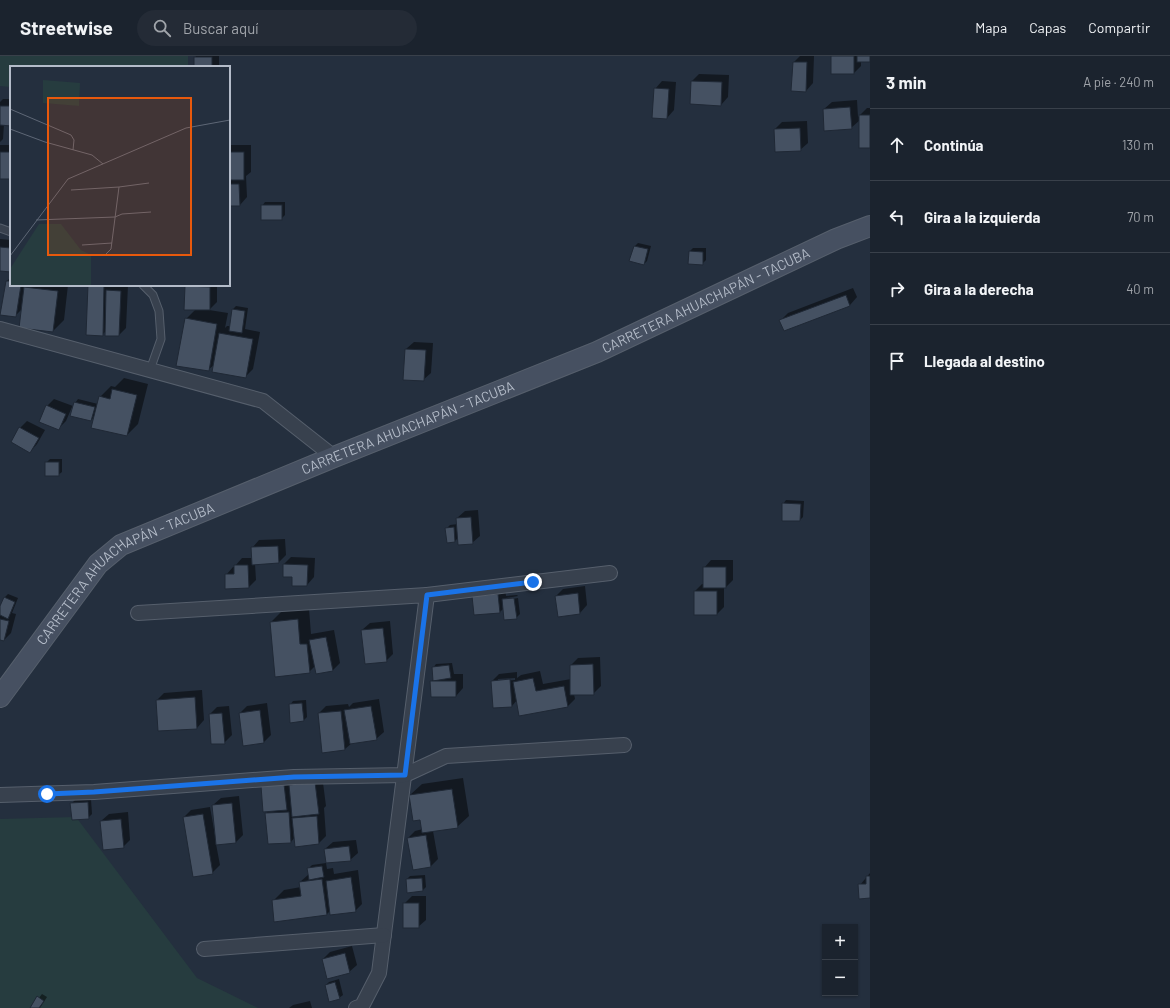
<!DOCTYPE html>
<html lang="es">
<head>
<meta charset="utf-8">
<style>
  body { margin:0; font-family:Barlow,sans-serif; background:#242b36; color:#f1f3f6 }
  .controls { position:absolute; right:12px; bottom:12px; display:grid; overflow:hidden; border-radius:0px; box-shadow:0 1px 3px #0004 }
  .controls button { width:36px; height:36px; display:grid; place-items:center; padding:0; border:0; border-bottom:1px solid #39404a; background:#1b232e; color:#f1f3f6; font:20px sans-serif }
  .stop { position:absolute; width:12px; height:12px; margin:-9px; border:3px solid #1a73e8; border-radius:50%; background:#fff }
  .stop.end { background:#1a73e8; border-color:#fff; box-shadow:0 1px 4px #0008 }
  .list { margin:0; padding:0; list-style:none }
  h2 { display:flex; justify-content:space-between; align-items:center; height:52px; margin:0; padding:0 16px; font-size:17px }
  h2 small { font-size:13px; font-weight:400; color:#a0a4aa }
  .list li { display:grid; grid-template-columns:26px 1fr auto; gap:12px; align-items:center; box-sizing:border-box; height:72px; padding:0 16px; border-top:1px solid #39404a }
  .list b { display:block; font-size:15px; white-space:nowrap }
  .list em { font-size:13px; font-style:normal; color:#a0a4aa }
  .icon { flex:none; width:22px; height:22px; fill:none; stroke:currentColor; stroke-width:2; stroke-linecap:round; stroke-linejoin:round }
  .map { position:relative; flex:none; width:870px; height:952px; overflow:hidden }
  header { display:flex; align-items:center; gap:24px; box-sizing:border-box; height:56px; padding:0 20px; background:#1b232e; border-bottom:1px solid #39404a }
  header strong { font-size:19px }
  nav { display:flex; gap:22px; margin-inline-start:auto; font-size:14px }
  .search { width:280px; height:36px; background:#242b36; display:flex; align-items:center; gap:10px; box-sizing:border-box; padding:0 14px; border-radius:22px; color:#a0a4aa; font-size:15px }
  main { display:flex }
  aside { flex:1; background:#1b232e }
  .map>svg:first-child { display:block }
  .green { fill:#263c3f }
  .shadow { fill:#0007; fill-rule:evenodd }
  .building { fill:#455162; stroke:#1f2835 }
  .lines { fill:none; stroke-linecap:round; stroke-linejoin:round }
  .lane-casing { stroke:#565f6c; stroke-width:9 }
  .street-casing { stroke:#565f6c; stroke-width:16 }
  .secondary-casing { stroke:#565f6c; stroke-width:22 }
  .lane { stroke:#38414e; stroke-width:7 }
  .street { stroke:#38414e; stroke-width:14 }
  .secondary { stroke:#465061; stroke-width:20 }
  .route { stroke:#1a73e8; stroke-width:5 }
  .labels { text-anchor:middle; stroke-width:3.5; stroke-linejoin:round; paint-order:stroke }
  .street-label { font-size:14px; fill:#b4bcc9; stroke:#1d2633 }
  .inset-road { fill:none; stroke:#5e6776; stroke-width:1 }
  .view { fill:#e8590c; fill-opacity:0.15; stroke:#e8590c; stroke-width:2 }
  .inset-edge { fill:none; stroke:#b4bcc9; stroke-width:2 }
</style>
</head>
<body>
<header>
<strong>Streetwise</strong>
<div class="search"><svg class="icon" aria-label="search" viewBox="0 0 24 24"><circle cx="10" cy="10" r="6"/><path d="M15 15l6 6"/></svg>Buscar aquí</div>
<nav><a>Mapa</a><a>Capas</a><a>Compartir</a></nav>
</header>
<main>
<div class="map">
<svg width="870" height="952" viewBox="0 0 870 952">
  <rect width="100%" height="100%" fill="#242f3e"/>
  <g class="green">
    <polygon points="0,0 188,0 188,11 11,11 11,31 0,30"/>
    <polygon points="76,761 197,922 258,952 0,952 0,763"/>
  </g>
  <g class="shadow">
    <polygon points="196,0 219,0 219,11 195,11 195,2"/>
    <polygon points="800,0 814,0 813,27 806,35 794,6"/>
    <polygon points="832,0 870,0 870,5 861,5 861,10 854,17"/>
    <polygon points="699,18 729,19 728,41 721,49 691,48 692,25"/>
    <polygon points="662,25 676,26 674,54 667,62 655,33"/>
    <polygon points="3,43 11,43 11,69 4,68 3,83 0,86 0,46"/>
    <polygon points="857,44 858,61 867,52 870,52 870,91 860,64 851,72 824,53 832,46"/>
    <polygon points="807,65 808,87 800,94 775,73 782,66"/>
    <rect x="0" y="89" width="11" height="33"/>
    <polygon points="229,89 251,89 251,116 246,120 247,141 240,149 229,149"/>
    <polygon points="265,146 285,146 285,159 281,163 262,150"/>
    <polygon points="0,183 11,184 11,215 0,214"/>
    <polygon points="638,187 651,190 647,205 644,208 635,190"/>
    <polygon points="693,192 706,192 706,204 702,208 690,195"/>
    <polygon points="11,221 11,229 68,229 64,264 53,275 22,253 15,260 1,258 7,225"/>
    <polygon points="89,229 111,229 111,231 113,229 128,229 126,272 119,279 106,275 102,279"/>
    <polygon points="187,229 217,229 217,246 209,254 228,257 225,272 227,270 230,270 233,253 236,250 248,252 245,273 260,276 253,313 246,320 215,308 208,314 186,263 196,253 186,230"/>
    <polygon points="853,232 857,241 850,249 780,265 788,257"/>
    <polygon points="414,286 433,287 431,317 423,324 404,323 406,293"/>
    <polygon points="124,322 148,328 138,368 127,379 95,360 91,364 72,351 66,365 59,372 47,350 54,343 73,350 78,343 98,348 100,341 111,330 115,331"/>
    <polygon points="27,365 45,374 37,388 30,396 20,372"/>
    <polygon points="50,403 62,403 62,416 58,419 46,407"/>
    <polygon points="786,444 804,445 803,461 800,464 783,448"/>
    <polygon points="478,454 480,480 472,487 459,481 455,485 447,472 450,469 458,468 457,462 465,455"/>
    <polygon points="285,483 286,499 279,506 255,508 256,524 248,532 226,519 233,511 235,511 235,510 242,502 252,502 252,492 259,484"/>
    <polygon points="291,501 315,502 314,521 307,529 293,520 284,508"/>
    <polygon points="711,504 733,504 733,524 726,531 724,531 724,551 717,558 695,558 695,535 702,528 704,528 704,512"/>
    <polygon points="585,530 587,549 580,557 556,540 563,533"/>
    <polygon points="505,531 506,540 517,539 518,540 506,542 506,544 518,542 520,558 516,562 504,552 500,556 473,541"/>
    <polygon points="8,538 18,542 12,557 16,558 11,577 4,584 0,583 0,553 5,541"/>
    <polygon points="309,553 311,578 334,574 340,607 333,614 315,610 309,616 271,566 282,555"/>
    <polygon points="390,565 393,598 386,605 362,574 370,567"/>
    <path d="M600,601L601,630L593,638H574L575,643L568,650L517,644L512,650L494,651L492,625L499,618L517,616V622L521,619L540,615L543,628L571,623V609L578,602ZM515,622V624L498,625V623Z"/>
    <polygon points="452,607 454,618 463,618 463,632 456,640 431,626 434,623 433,612 436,608"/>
    <polygon points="202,634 204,664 197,672 157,644 164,637"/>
    <polygon points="379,643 384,676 376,683 352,687 345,693 323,696 319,657 326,650 348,648 349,651 353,647"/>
    <polygon points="306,644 307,661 304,664 290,649 293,645"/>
    <polygon points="267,647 271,679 264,686 240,657 247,650"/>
    <polygon points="229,650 232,679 224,687 210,658 217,651"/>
    <polygon points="322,719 326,750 324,752 326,780 319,787 296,790 295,781 291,786 266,758 269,754 262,731"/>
    <polygon points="463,722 469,760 457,771 433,775 438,803 431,810 413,813 408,782 415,775 423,773 421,763 410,739 422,728"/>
    <polygon points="239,740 243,779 236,786 216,788 220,809 212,817 184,761 191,754 210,751 215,779 216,779 213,749 221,742"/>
    <polygon points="91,743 92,758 88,762 71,748 75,744"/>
    <polygon points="128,756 130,784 123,791 101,765 109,758"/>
    <polygon points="356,784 358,797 350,804 325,793 333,786"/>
    <polygon points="326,807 327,813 333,812 334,818 358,814 362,848 355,855 331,854 327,858 275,865 273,845 284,834 301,831 300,826 309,818 308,813 312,809"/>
    <polygon points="870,817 870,841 860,829"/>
    <polygon points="425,819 426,831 423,834 407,823 410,820"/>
    <polygon points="412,840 426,840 426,864 418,871 404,848"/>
    <polygon points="352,890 357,909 349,916 323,903 330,896"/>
    <polygon points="339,923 343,939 339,942 326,929 329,926"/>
    <polygon points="42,938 47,941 40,952 31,952"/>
    <polygon points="310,945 312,952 289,952 293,949"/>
  </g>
  <g class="building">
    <rect x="831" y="0" width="23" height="18"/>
    <rect x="857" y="0" width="13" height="6"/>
    <rect x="194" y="1" width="18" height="10"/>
    <polygon points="793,6 807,6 806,36 791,35"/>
    <polygon points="691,25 722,26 721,50 690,48"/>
    <polygon points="654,32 669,33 667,63 652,62"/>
    <polygon points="0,50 11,50 11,70 0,69"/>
    <polygon points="850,51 852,73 824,75 823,53"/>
    <rect x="859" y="59" width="11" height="33"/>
    <polygon points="800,72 801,95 775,96 774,73"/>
    <rect x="0" y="96" width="11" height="27"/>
    <rect x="229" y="96" width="15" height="28"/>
    <polygon points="229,128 239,128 240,150 229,150"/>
    <rect x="261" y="149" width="21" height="15"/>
    <polygon points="634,190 648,193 644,209 629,205"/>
    <polygon points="0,191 11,192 11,216 0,215"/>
    <polygon points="689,195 703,196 703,209 688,208"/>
    <polygon points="6,225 11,225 11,229 21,229 16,261 0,259"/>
    <polygon points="88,229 104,229 103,280 86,279"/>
    <polygon points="185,230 210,231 210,254 184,254"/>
    <polygon points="24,231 58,235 53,276 19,272"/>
    <polygon points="106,234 121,235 119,280 105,280"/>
    <polygon points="846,239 850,250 784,275 779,264"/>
    <polygon points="232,253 245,255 242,277 229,275"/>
    <polygon points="185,262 217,268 209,315 176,310"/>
    <polygon points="219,277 253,283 246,322 212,316"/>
    <polygon points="405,293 426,294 424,325 403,324"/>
    <polygon points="112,333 137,339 127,380 91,372 99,340 110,343"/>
    <polygon points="74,346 95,351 91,365 70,360"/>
    <polygon points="46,349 66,358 59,374 39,366"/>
    <polygon points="19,371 39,382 30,397 11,386"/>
    <rect x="45" y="406" width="14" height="14"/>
    <polygon points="782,447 801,448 800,465 782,465"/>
    <polygon points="471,461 473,488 458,489 456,462"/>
    <polygon points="454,471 455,486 447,487 445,472"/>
    <polygon points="278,490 279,507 252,509 251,491"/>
    <polygon points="283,508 308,509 307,530 292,530 292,521 283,521"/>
    <polygon points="234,509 248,509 249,532 225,533 225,518 234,518"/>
    <rect x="703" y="511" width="23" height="21"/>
    <rect x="694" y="535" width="23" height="24"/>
    <polygon points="578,537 580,558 558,561 555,540"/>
    <polygon points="498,538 500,557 474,559 472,540"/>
    <polygon points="4,541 15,546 8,563 0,559 0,550"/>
    <polygon points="514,542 517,563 504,564 502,543"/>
    <polygon points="0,563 9,565 4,585 0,584"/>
    <polygon points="298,563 300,588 307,588 310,617 275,621 270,566"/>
    <polygon points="383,572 387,606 365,608 361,574"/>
    <polygon points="326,581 333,615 316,618 309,584"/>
    <polygon points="593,608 594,639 570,639 570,609"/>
    <polygon points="449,609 451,622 433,625 432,611"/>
    <polygon points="533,622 536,635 564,630 568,651 519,660 513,626"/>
    <polygon points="510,623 512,651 493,652 491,625"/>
    <polygon points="430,625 456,625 456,641 431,641"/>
    <polygon points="195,641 197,673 158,675 156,644"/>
    <polygon points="302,647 304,665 290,667 289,648"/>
    <polygon points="371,650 377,684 350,688 344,654"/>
    <polygon points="260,654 264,687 243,690 239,657"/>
    <polygon points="341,655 345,694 322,697 318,657"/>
    <polygon points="222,657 225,688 211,688 209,658"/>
    <polygon points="315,726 319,758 292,761 289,729"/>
    <polygon points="284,728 287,754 263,756 261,730"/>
    <polygon points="452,733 458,772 422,777 420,764 413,765 409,739"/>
    <polygon points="88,746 89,763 72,764 70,747"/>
    <polygon points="232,747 236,787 216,789 212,749"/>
    <polygon points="289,756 291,787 268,788 265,757"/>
    <polygon points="203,758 213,818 193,821 183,761"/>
    <polygon points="317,760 319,788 295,791 292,762"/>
    <polygon points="121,763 124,792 103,794 100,765"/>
    <polygon points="426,779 431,811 413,814 407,782"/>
    <polygon points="349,790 351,805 326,807 324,793"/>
    <polygon points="322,810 324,821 309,824 307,812"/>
    <polygon points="866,820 870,820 870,842 859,843 858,828 866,828"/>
    <polygon points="351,821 356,856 330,859 326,825"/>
    <polygon points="422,822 423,835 407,837 406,823"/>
    <polygon points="322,823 327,859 274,866 272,844 301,840 299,826"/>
    <rect x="403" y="847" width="16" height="25"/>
    <polygon points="345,897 350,917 327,923 322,903"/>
    <polygon points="335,926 340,943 329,946 325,929"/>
    <polygon points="37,940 44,945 39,952 30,952"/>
  </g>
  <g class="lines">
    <g class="lane-casing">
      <g id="lane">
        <polyline points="0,172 11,176"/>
        <polyline points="143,229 153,239 159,255 161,283 150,314"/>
      </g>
    </g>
    <g class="street-casing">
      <g id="street">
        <polyline points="0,273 263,345 334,401"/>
        <polyline points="427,539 610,517"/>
        <polyline points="138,557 427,539 379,917 362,950 356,952"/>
        <polyline points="0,739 94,736 294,721 405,719 446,700 624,689"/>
        <polyline points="204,893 384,879"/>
      </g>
    </g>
    <g class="secondary-casing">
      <g id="secondary">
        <path id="s1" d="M0,641L98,508L121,489L334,401L597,296L836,183L870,170"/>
      </g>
    </g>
    <use href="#lane" class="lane"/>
    <use href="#street" class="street"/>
    <use href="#secondary" class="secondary"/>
  </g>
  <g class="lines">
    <polyline class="route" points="47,738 94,736 294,721 405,719 427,539 533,526"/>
  </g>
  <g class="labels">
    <g class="street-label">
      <text dy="5" stroke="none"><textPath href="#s1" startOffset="829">CARRETERA AHUACHAPÁN - TACUBA</textPath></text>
      <text dy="5" stroke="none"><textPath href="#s1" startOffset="505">CARRETERA AHUACHAPÁN - TACUBA</textPath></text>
      <text dy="5" stroke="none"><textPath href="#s1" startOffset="181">CARRETERA AHUACHAPÁN - TACUBA</textPath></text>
    </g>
  </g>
  <g transform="translate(10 10)">
    <rect width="220" height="220" fill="#242f3e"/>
    <path d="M33,14L70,17L69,40L33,37ZM29,158H51L71,184L81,189V219H0V203Z" fill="#263c3f"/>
    <path class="inset-road" d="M0,43L61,69L64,74L63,84M0,63L35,76L82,89L93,98M109,121L139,117M61,124L109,121L101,183L94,190M26,154L105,151L112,148L141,146M72,179L102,177M0,190L58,113L176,62L220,54"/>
    <path class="view" d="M38,32H181V189H38Z"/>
    <rect width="220" height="220" class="inset-edge"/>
  </g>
</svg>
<div class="controls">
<button>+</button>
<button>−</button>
</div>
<div class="stop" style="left:47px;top:738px"></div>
<div class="stop end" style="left:533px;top:526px"></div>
</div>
<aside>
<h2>3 min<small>A pie · 240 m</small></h2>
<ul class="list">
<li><svg class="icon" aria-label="ahead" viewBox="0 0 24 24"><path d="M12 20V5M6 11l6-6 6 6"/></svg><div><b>Continúa</b></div><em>130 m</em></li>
<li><svg class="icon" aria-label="left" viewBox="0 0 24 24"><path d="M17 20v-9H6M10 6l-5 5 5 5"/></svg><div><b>Gira a la izquierda</b></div><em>70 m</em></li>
<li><svg class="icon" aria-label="right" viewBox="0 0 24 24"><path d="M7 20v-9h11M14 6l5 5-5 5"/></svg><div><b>Gira a la derecha</b></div><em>40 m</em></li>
<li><svg class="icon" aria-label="arrive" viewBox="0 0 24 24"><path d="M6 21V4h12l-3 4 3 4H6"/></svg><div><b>Llegada al destino</b></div></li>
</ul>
</aside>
</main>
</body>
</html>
